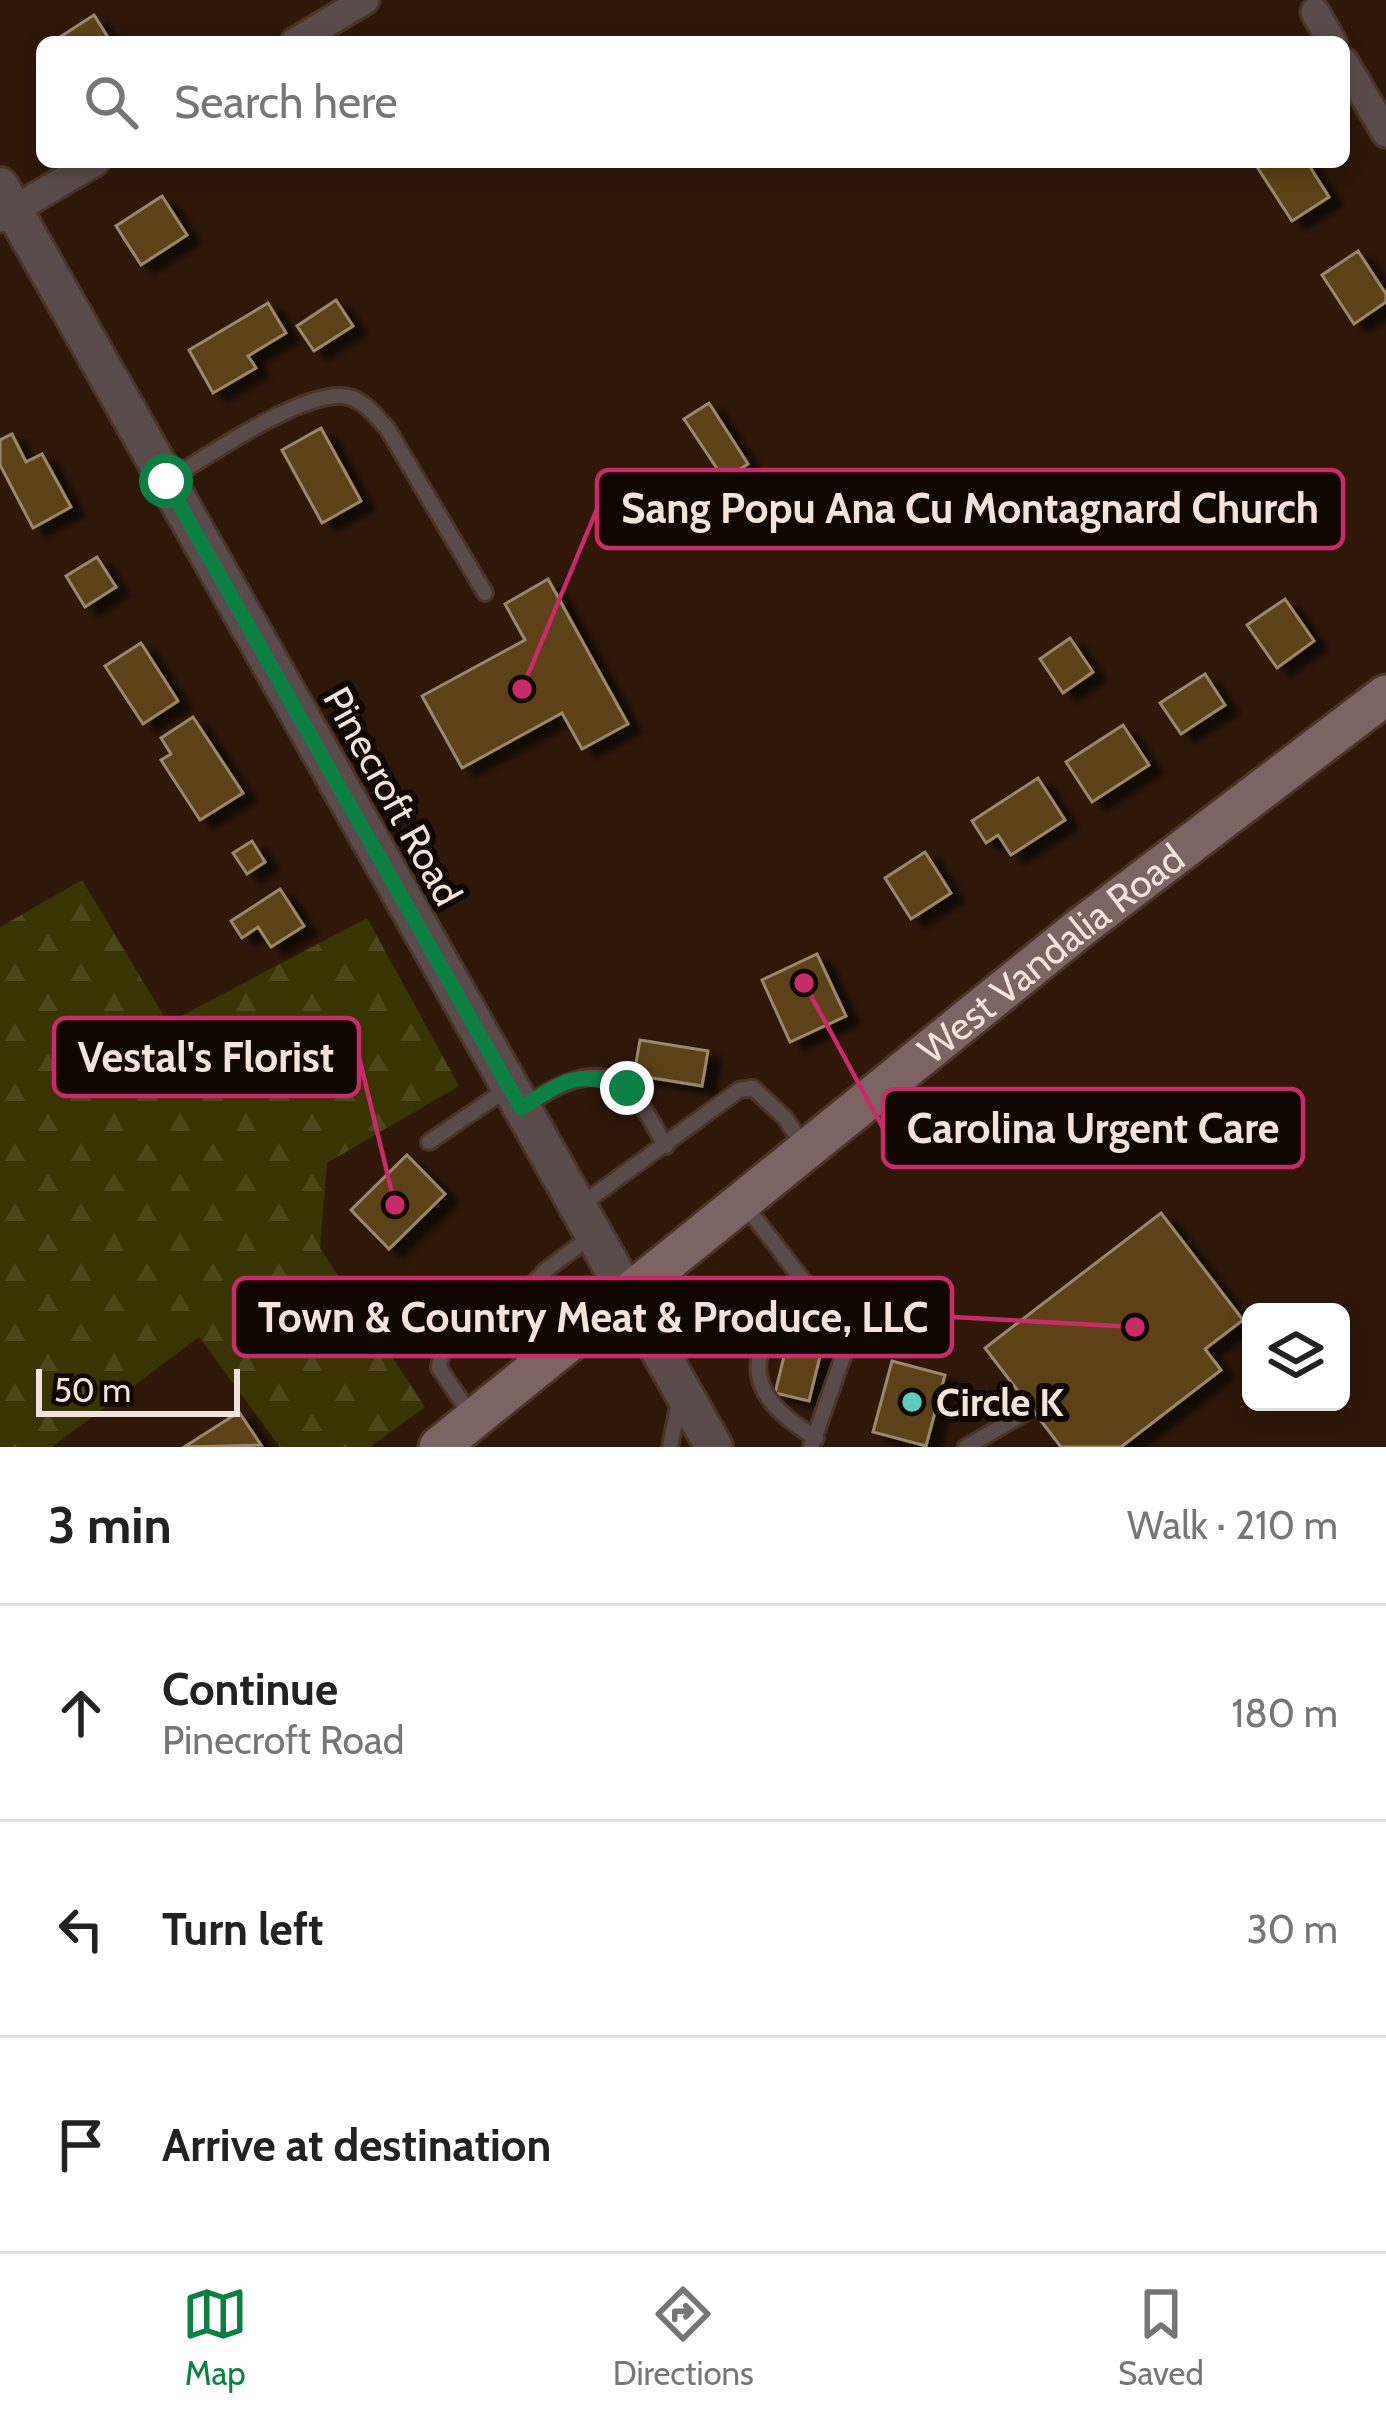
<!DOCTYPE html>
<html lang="en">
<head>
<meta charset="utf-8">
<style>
  body { margin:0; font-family:Cabin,sans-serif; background:#f6f6f6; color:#222 }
  .controls { position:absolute; right:36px; bottom:36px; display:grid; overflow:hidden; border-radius:18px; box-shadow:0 6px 18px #0003 }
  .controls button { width:108px; height:108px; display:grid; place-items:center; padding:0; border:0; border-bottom:3px solid #e0e0e0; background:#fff; color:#222; font:60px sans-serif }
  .scale { position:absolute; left:36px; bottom:30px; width:204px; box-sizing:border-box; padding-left:12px; border:6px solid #f4e3da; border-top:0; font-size:33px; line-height:42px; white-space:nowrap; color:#f4e3da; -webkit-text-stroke:9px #100602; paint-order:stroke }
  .stop { position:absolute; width:36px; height:36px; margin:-27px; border:9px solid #0b8043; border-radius:50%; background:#fff }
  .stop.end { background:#0b8043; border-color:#fff; box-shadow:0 3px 12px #0008 }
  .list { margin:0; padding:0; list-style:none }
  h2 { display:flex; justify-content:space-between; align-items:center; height:156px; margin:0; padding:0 48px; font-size:51px }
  h2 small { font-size:39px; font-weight:400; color:#767676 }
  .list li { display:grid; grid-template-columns:78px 1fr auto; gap:36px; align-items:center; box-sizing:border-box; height:216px; padding:0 48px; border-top:3px solid #e0e0e0 }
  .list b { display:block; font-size:45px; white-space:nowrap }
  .list p { margin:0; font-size:39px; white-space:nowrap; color:#767676 }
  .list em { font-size:39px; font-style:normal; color:#767676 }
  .icon { flex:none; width:66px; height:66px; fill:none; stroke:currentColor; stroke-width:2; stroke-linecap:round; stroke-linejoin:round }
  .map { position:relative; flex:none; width:1386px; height:1447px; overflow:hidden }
  .search { position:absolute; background:#fff; box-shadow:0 6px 18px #0003; left:36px; right:36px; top:36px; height:132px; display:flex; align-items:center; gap:30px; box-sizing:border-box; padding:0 42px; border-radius:18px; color:#767676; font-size:45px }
  .sheet { height:804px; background:#fff }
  nav { display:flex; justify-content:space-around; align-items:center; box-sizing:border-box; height:168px; border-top:3px solid #e0e0e0; background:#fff; font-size:33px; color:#767676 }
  nav a { display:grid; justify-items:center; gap:6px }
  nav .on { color:#0b8043 }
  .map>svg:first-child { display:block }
  .forest { fill:url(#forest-firs) }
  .building { fill:#5b4218; stroke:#9b886c; stroke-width:3; filter:url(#shadow) }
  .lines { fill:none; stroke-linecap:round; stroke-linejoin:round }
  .service-casing { stroke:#4b3426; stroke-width:20 }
  .minor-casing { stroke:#4b3426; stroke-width:33 }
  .tertiary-casing { stroke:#4b3426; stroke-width:42 }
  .secondary-casing { stroke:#4b3426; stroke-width:45 }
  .service { stroke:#5a4b4a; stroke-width:14 }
  .minor { stroke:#5a4b4a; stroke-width:27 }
  .tertiary { stroke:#5a4b4a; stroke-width:36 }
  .secondary { stroke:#7c6462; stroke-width:39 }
  .route { stroke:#0b8043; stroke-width:15 }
  .poi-dot { fill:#59cebe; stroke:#100602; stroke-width:4.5 }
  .labels { text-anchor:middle; stroke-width:12; stroke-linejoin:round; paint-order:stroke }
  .street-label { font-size:39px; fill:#f4e3da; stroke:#100602 }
  .poi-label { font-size:39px; font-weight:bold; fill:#f4e3da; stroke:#100602; text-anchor:start }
  .leader { fill:none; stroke:#c72c68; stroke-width:4.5 }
  .callout-dot { fill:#c72c68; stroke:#100602; stroke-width:4.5 }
  .callout { fill:#100602; stroke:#c72c68; stroke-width:4.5 }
  .callout-label { font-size:42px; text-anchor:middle; font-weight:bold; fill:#f4e3da }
</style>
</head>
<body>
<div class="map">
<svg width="1386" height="1447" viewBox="0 0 1386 1447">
  <defs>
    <pattern id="forest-firs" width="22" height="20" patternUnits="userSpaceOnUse" patternTransform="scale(3)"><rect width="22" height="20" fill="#393402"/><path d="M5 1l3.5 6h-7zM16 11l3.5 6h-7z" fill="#4c481a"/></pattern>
    <filter id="shadow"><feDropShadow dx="13" dy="8" stdDeviation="3" flood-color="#0009"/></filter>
  </defs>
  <rect width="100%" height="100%" fill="#301809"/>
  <polygon class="forest" points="82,880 168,1023 367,918 459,1086 327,1163 320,1248 425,1407 370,1447 280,1447 199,1337 52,1447 0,1447 0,927"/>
  <g class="building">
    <polygon points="94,15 111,42 63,42 60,37"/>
    <polygon points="1265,162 1307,162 1329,197 1292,221 1257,167"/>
    <polygon points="162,196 187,235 141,265 116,226"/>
    <polygon points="1358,251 1386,294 1386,302 1354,324 1322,275"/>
    <polygon points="336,300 353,326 314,351 297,326"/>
    <polygon points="268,303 286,333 248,356 256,368 213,393 189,350"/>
    <polygon points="709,403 748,464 724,479 684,419"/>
    <polygon points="321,428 361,501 322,523 282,450"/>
    <polygon points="12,434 26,462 42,454 71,507 33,528 0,465 0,440"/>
    <polygon points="97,557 116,587 85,607 66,576"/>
    <polygon points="548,579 628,724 582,749 562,713 462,768 422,696 525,640 505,604"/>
    <polygon points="1285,599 1314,641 1277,668 1247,625"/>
    <polygon points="1070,638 1093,672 1063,693 1040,659"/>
    <polygon points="141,643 178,701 143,724 105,666"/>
    <polygon points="1205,674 1225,705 1181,734 1160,703"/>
    <polygon points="193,717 243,793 200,820 161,760 171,754 161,738"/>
    <polygon points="1123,725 1149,765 1092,802 1066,762"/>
    <polygon points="1038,778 1065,820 1011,855 998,835 986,843 972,821"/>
    <polygon points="252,841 265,862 247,874 233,853"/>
    <polygon points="925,852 951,893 911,919 885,878"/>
    <polygon points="280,889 304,926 271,947 258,927 242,938 231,921"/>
    <polygon points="817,954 846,1016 790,1042 762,980"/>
    <polygon points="640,1040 708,1051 702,1086 634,1075"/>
    <polygon points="407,1155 445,1194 389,1249 351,1210"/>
    <polygon points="1161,1213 1243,1320 1205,1349 1221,1370 1121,1447 1061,1447 985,1348"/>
    <polygon points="788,1340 822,1348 809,1401 775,1393"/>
    <polygon points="892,1361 945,1375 926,1446 873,1432"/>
    <polygon points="239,1412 261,1445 184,1447"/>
  </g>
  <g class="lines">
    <g class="service-casing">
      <g id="service">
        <path d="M171,478C210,455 299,393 342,396C362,397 375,415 387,428L485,593"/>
        <path d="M526,1105C555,1087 597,1060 629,1091C644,1104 655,1129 666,1146"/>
        <polyline points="429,1142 510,1087"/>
        <polyline points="744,1204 849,1340 811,1447"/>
        <polyline points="581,1205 739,1090 753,1088 785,1118 805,1148"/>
        <path d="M799,1276C756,1347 728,1385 816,1438"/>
        <polyline points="548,1356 513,1305 546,1270 593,1235"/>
        <polyline points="473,1418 439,1368 442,1350 513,1305"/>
        <polyline points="670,1447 679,1401"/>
        <polyline points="966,1447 1025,1413"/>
      </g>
    </g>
    <g class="minor-casing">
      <g id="minor">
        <polyline points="1315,12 1332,42"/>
        <polyline points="295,42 365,0"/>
        <polyline points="1344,62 1386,133"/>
        <polyline points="0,218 95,162"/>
      </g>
    </g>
    <g class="tertiary-casing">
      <polyline id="tertiary" points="0,186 714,1447"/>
    </g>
    <g class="secondary-casing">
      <g id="secondary">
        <path id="s1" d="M439,1447L1080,928L1386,695"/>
      </g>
    </g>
    <use href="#service" class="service"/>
    <use href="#minor" class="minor"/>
    <use href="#tertiary" class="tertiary"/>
    <use href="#secondary" class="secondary"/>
  </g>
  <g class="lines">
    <path class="route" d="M166,481L521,1108C566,1080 576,1069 627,1088"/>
  </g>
  <circle class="poi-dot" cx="912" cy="1402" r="12"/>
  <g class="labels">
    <g class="street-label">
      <text transform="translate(393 796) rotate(61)" y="14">Pinecroft Road</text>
      <text dy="14" stroke="none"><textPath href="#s1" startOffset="786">West Vandalia Road</textPath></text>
    </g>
    <g class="poi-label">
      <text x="936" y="1416">Circle K</text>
    </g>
  </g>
  <path class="leader" d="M522 689L597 509M395 1205L359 1057M804 983L883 1128M1135 1327L952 1317"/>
  <g class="callout-dot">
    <circle cx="522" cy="689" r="12"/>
    <circle cx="395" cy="1205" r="12"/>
    <circle cx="804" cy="983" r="12"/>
    <circle cx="1135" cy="1327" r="12"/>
  </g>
  <g class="callout">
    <rect x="597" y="470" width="746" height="78" rx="12"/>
    <rect x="54" y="1018" width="305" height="78" rx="12"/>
    <rect x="883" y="1089" width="420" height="78" rx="12"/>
    <rect x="234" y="1278" width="718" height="78" rx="12"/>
  </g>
  <g class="callout-label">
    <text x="970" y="523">Sang Popu Ana Cu Montagnard Church</text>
    <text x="206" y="1072">Vestal's Florist</text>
    <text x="1093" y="1143">Carolina Urgent Care</text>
    <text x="593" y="1332">Town &amp; Country Meat &amp; Produce, LLC</text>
  </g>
</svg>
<div class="controls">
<button><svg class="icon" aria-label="layers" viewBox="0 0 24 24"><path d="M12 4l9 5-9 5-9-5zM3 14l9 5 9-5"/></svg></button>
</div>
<div class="scale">50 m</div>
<div class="stop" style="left:166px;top:481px"></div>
<div class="stop end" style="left:627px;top:1088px"></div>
<div class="search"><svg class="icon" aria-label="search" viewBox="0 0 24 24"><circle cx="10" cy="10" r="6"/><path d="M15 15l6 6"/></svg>Search here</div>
</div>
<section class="sheet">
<h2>3 min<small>Walk · 210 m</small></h2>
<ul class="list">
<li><svg class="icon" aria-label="ahead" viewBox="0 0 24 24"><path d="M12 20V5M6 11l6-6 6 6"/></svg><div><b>Continue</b><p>Pinecroft Road</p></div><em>180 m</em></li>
<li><svg class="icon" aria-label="left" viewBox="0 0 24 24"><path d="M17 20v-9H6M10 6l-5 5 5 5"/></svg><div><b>Turn left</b></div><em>30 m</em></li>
<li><svg class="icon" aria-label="arrive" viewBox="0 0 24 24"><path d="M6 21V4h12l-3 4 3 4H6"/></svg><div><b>Arrive at destination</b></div></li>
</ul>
</section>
<nav>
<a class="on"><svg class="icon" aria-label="map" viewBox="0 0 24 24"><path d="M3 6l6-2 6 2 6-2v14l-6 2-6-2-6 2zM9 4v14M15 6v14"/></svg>Map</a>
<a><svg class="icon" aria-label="directions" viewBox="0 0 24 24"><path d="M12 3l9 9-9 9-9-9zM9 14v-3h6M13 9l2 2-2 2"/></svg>Directions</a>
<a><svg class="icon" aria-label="saved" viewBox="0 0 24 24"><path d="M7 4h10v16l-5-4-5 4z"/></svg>Saved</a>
</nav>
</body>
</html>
